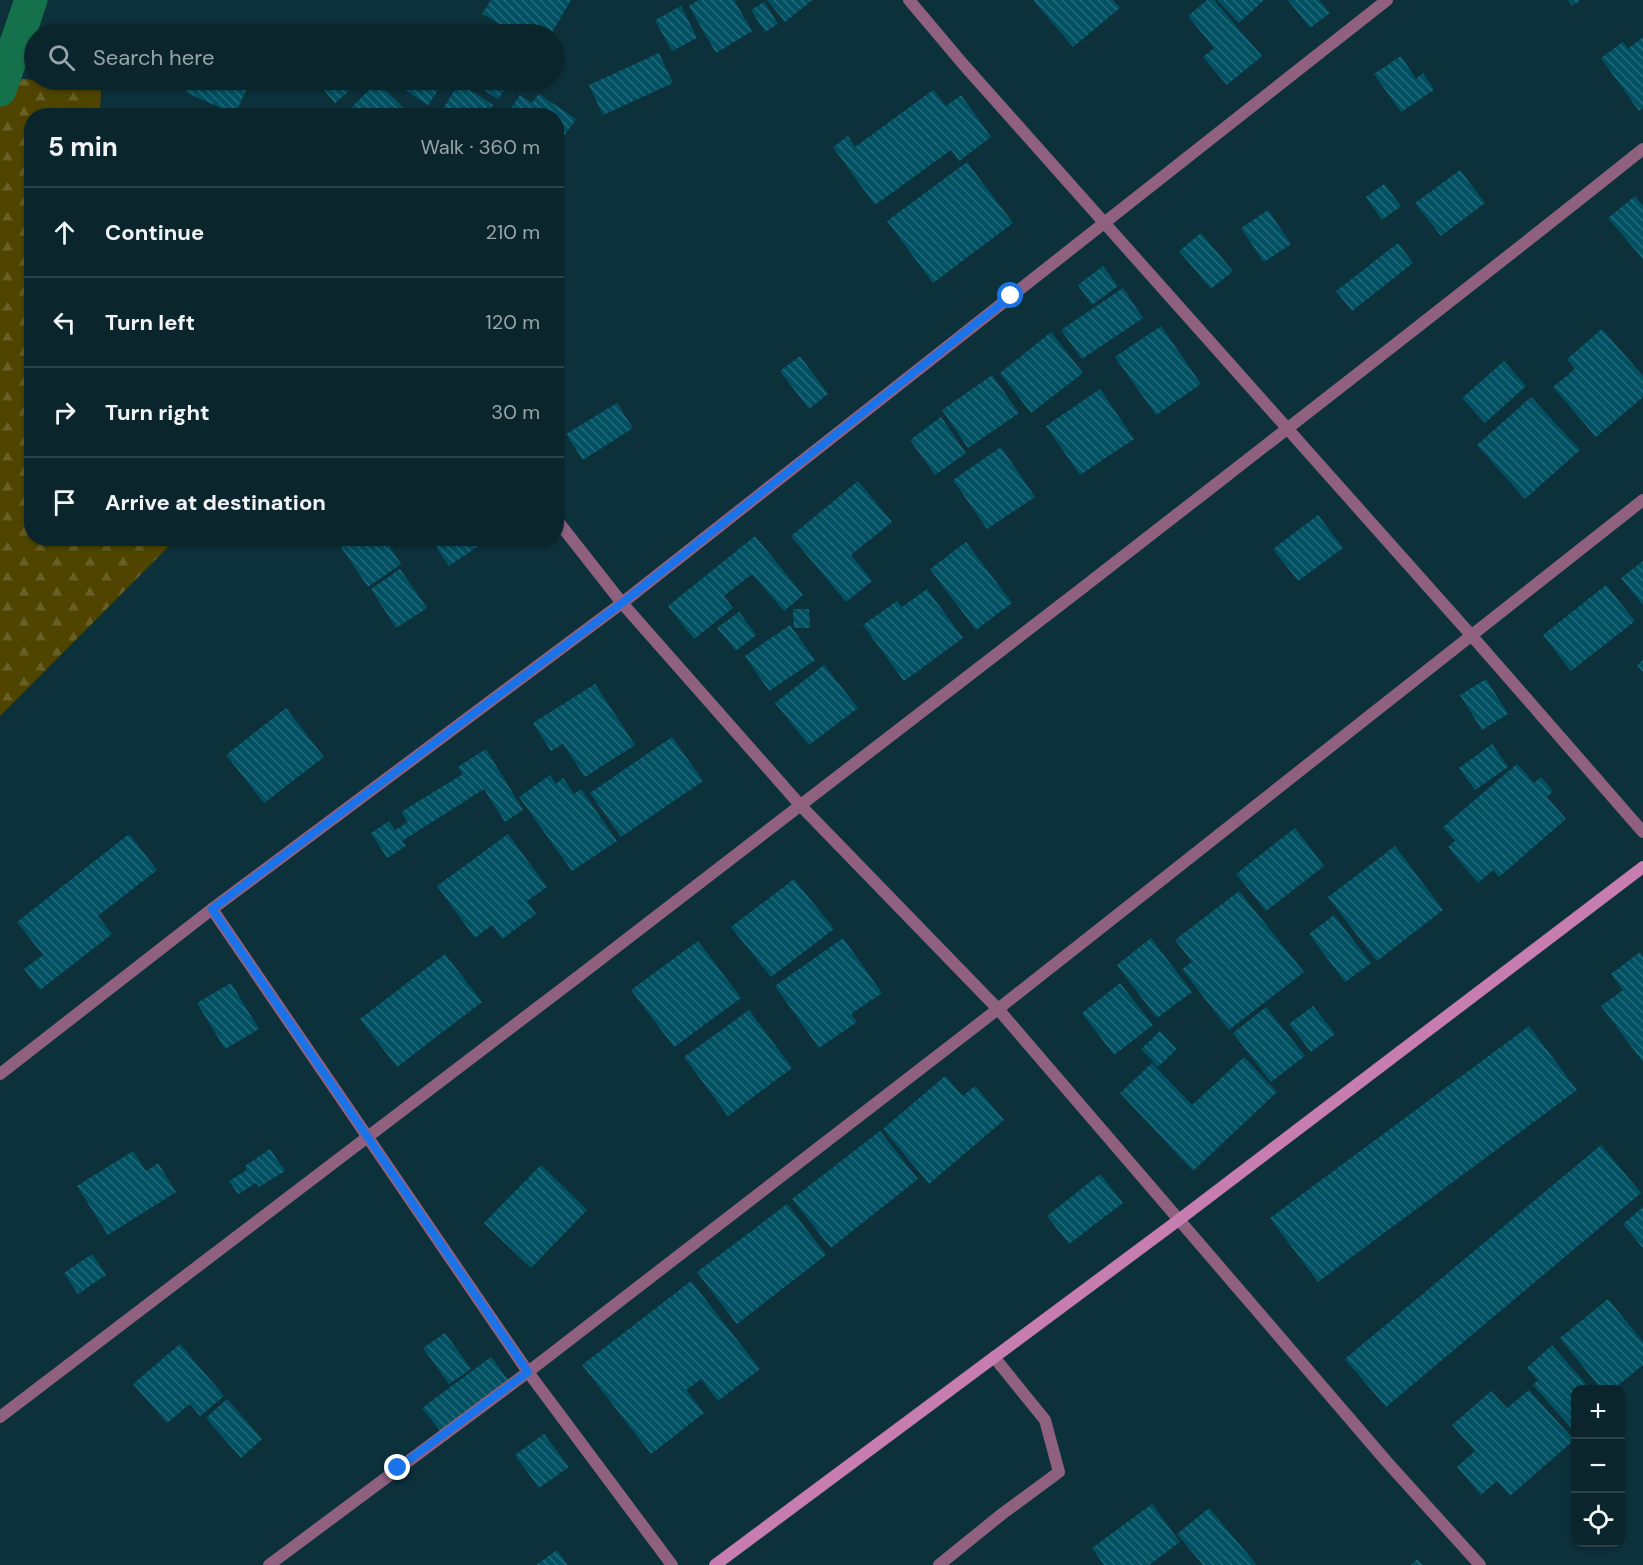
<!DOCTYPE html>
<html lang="en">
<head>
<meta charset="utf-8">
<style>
  body { margin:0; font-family:"DM Sans",sans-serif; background:#183138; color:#f1f3f6 }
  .controls { position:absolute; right:18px; bottom:18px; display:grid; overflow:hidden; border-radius:12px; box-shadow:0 2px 4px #0004 }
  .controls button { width:54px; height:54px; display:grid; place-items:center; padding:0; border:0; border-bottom:2px solid #2a4248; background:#0a252c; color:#f1f3f6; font:30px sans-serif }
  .stop { position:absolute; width:18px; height:18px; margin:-14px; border:4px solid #1a73e8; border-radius:50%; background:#fff }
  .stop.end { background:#1a73e8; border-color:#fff; box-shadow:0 2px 6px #0008 }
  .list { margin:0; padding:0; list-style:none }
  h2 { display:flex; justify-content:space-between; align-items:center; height:78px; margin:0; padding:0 24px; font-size:26px }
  h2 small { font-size:20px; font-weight:400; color:#99a5a9 }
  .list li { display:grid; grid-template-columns:39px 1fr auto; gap:18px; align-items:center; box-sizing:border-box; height:90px; padding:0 24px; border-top:2px solid #2a4248 }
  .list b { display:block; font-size:22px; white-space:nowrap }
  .list em { font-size:20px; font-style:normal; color:#99a5a9 }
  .icon { flex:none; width:33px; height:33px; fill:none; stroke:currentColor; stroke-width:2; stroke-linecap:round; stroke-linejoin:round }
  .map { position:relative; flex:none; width:1643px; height:1565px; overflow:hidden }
  .search { position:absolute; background:#0a252c; box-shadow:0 2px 4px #0004; left:24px; top:24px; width:540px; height:66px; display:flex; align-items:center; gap:15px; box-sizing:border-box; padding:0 21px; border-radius:33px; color:#99a5a9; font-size:22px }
  .panel { position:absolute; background:#0a252c; box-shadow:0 2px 4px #0004; left:24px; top:108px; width:540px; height:438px; border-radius:24px }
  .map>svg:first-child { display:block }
  .forest { fill:url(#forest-firs) }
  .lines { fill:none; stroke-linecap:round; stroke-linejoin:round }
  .canal { stroke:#15714b; stroke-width:33 }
  .building { fill:url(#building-back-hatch) }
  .lane { stroke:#8f617f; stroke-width:12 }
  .street { stroke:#8f617f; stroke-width:12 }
  .secondary { stroke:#c77daf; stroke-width:12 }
  .route { stroke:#1a73e8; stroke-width:8 }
</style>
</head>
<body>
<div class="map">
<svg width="1643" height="1565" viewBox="0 0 1643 1565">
  <defs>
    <pattern id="forest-firs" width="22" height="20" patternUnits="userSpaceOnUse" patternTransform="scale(1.5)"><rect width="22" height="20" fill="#4f4500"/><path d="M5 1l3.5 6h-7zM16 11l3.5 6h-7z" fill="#675f25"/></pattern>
    <pattern id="building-back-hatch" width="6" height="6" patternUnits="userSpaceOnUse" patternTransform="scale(1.5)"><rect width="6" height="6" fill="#025163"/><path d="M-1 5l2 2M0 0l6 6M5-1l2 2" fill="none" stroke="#256a7a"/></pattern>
  </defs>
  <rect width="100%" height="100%" fill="#0d313b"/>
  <polygon class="forest" points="0,76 101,89 100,115 32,116 32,538 176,539 0,716"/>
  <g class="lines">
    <polyline class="canal" points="0,90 31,0"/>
  </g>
  <g class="building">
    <polygon points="491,0 571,0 551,34 518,34 482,14"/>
    <polygon points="698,0 734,0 752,31 716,53 689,6"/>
    <polygon points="767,0 812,0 785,22"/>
    <polygon points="1033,0 1113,0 1120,8 1073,47"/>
    <polygon points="1207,0 1214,0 1262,56 1227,85 1203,57 1214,48 1188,16"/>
    <polygon points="1217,0 1264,0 1239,23"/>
    <polygon points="1288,0 1319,0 1330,13 1310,28"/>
    <polygon points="1568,0 1581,0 1572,6"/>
    <polygon points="764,2 778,24 765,32 751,10"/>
    <polygon points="681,6 697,38 672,51 655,20"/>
    <polygon points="1643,37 1643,108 1639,111 1601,58 1623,42 1628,49"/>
    <polygon points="659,53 673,83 603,115 589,85"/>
    <polygon points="1401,56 1416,79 1423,73 1434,90 1401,112 1374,74"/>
    <polygon points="191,80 251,80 235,114 185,92"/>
    <polygon points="322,80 362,80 335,103 318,83"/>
    <polygon points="390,80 445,80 428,105"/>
    <polygon points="468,80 511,80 498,99"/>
    <polygon points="377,82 412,116 343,116"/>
    <polygon points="459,83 493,105 487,116 447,116 441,112"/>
    <polygon points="933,90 946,106 961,95 991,137 959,161 951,150 875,205 833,147 848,136 855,147"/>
    <polygon points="539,94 576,119 556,147 556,116 506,116 520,95 532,103"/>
    <polygon points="967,162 1013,223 933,283 887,221"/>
    <polygon points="1460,170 1485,203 1441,236 1415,203"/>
    <polygon points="1384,184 1401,206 1382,220 1366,197"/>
    <polygon points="1635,196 1643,206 1643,259 1608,218"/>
    <polygon points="1268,210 1291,244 1264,262 1241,228"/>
    <polygon points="1201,233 1233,271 1211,289 1179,251"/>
    <polygon points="1398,243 1413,263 1352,311 1336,291"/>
    <polygon points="1103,266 1118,286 1092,305 1078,285"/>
    <polygon points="1123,288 1143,318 1082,359 1061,330"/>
    <polygon points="1161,326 1201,384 1156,415 1115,357"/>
    <polygon points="1602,329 1643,376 1643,397 1596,437 1553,387 1575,369 1567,359"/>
    <polygon points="1051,332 1083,373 1031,413 1000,373"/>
    <polygon points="800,356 828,394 809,409 780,371"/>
    <polygon points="1504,361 1526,386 1485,423 1462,398"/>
    <polygon points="992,375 1019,413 968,448 942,410"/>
    <polygon points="1100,389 1134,439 1080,475 1046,426"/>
    <polygon points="1531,397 1580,450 1525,499 1477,445"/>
    <polygon points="617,403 633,428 583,460 566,434"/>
    <polygon points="941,417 966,453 935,475 910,440"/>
    <polygon points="1001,447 1035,497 987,529 953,480"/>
    <polygon points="858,481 892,522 851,555 872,581 846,602 791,536"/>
    <polygon points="1318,515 1343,548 1298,581 1273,549"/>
    <polygon points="755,536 803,595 784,611 752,574 724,596 733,608 694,639 668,606"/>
    <polygon points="353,538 384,538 401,564 368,587 341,547"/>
    <polygon points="430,538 490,538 449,566"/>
    <polygon points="966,542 1012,603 976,630 930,569"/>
    <polygon points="1643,561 1643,605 1621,578"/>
    <polygon points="400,569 427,608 396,628 371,589"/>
    <polygon points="1606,585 1635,621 1571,671 1543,635"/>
    <polygon points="927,589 963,638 904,681 863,625 897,601 902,607"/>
    <polygon points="793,609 809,609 810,628 794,628"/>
    <polygon points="739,612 756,635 736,651 717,628"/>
    <polygon points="790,625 815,660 769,691 745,656"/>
    <polygon points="1643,660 1643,672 1637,665"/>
    <polygon points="824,665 858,708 809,745 775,703"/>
    <polygon points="1486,679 1508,714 1482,730 1460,695"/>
    <polygon points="595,684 635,745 585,777 563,744 551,751 533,723"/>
    <polygon points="286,708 324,757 264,803 226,755"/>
    <polygon points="672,737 703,781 621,837 590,793"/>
    <polygon points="1492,744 1508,767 1475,790 1459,768"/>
    <polygon points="486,749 523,810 505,822 484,789 402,841 406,846 387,858 371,833 389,821 395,830 408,822 401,812 463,774 458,767"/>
    <polygon points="1517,764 1534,783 1541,777 1553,791 1547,797 1566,819 1499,877 1493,870 1478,883 1448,847 1455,841 1443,827"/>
    <polygon points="550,775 556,784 563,778 574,794 581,789 617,841 572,871 519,797"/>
    <polygon points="1295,828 1324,866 1266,911 1236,874"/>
    <polygon points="129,834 157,870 98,916 112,934 40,990 24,969 43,955 17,922"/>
    <polygon points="508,834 547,887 527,901 536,914 502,939 492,925 475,938 437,886"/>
    <polygon points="1395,846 1443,910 1377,961 1328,897"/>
    <polygon points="794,879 834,929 771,977 731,927"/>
    <polygon points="1239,891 1304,972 1229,1030 1182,969 1192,962 1175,940"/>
    <polygon points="1334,915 1371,963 1345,982 1309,934"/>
    <polygon points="843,938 882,993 851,1014 857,1022 819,1048 775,986"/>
    <polygon points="1151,938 1192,992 1157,1018 1117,965"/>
    <polygon points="698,941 741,998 674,1047 631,990"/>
    <polygon points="1640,952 1643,957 1643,1062 1601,1006 1623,990 1611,974"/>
    <polygon points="445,954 482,1002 397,1067 360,1019"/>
    <polygon points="231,983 259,1029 225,1049 197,1003"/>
    <polygon points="1120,983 1153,1025 1114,1055 1082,1013"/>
    <polygon points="1313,1006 1335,1034 1311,1052 1289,1024"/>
    <polygon points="1266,1007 1305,1056 1271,1082 1233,1033"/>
    <polygon points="749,1010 792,1068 728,1116 684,1057"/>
    <polygon points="1529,1026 1577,1090 1318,1282 1270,1218"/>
    <polygon points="1160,1031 1177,1049 1158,1067 1141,1049"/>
    <polygon points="1244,1057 1277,1092 1193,1171 1120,1093 1152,1063 1192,1105"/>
    <polygon points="945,1076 963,1096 975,1086 1004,1120 929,1184 883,1129"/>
    <polygon points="880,1131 918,1179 831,1248 792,1199"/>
    <polygon points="1601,1145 1641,1193 1386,1407 1345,1359"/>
    <polygon points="270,1149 285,1171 259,1187 256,1183 238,1194 229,1181 247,1170 245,1166"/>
    <polygon points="133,1151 146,1171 158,1163 176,1192 108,1235 77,1186"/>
    <polygon points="541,1165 587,1210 531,1268 484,1223"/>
    <polygon points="1100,1174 1123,1203 1069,1244 1047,1216"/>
    <polygon points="787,1204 826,1255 737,1324 697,1272"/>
    <polygon points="1643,1207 1643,1248 1623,1224"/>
    <polygon points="92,1254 106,1275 78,1294 64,1273"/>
    <polygon points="691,1281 760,1369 718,1401 701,1379 686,1390 704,1413 651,1454 582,1365"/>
    <polygon points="1608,1299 1643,1342 1643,1365 1612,1390 1602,1390 1560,1338"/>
    <polygon points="445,1333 471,1369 449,1384 423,1348"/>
    <polygon points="180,1344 224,1396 200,1416 190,1404 167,1423 133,1384"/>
    <polygon points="1552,1345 1591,1390 1576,1390 1576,1433 1533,1385 1538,1380 1527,1368"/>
    <polygon points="491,1357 510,1382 442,1433 422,1408"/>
    <polygon points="1529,1390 1574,1440 1510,1496 1497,1481 1481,1495 1457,1467 1475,1451 1452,1425 1491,1391 1507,1408"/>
    <polygon points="227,1399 262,1439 241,1458 206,1418"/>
    <polygon points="544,1434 569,1467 539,1488 515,1455"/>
    <polygon points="1152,1504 1180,1542 1149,1565 1104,1565 1092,1548"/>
    <polygon points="1209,1508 1256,1564 1255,1565 1203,1565 1177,1534"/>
    <polygon points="557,1550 568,1565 536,1565"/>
    <polygon points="1417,1559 1423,1565 1411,1565"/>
  </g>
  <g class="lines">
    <polyline class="lane" points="939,1565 1002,1514 1059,1472 1045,1420 994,1357"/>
    <g class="street">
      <polyline points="909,0 963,64 1471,635 1643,832"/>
      <polyline points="556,519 622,603 801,806 998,1009 1387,1462 1480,1565"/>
      <polyline points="212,909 528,1372 672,1565"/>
      <polyline points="0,1074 212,909 622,603 1387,0"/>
      <path d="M0,1417C363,1142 725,865 1085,586C1271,441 1458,297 1643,149"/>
      <polyline points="269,1565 528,1372 998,1009 1643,500"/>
    </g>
    <polyline class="secondary" points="715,1565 1180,1219 1643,867"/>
  </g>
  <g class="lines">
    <polyline class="route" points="398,1468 528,1372 212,909 622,603 1011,296"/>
  </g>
</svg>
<div class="controls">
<button>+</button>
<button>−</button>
<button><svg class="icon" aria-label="locate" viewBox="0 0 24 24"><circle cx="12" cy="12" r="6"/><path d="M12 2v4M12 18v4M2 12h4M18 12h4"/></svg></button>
</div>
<div class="stop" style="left:1011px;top:296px"></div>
<div class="stop end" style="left:398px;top:1468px"></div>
<div class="search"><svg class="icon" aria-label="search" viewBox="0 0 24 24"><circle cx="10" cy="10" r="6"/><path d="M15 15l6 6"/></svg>Search here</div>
<section class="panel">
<h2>5 min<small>Walk · 360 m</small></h2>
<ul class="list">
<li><svg class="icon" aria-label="ahead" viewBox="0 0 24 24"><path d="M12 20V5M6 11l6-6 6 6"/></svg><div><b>Continue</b></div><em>210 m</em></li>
<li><svg class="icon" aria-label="left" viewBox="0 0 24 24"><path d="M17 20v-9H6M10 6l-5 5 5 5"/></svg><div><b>Turn left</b></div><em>120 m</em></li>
<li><svg class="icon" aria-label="right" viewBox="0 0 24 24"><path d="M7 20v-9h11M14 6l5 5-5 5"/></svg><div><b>Turn right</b></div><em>30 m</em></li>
<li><svg class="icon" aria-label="arrive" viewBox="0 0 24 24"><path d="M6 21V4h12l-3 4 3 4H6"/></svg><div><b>Arrive at destination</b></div></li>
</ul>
</section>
</div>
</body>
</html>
